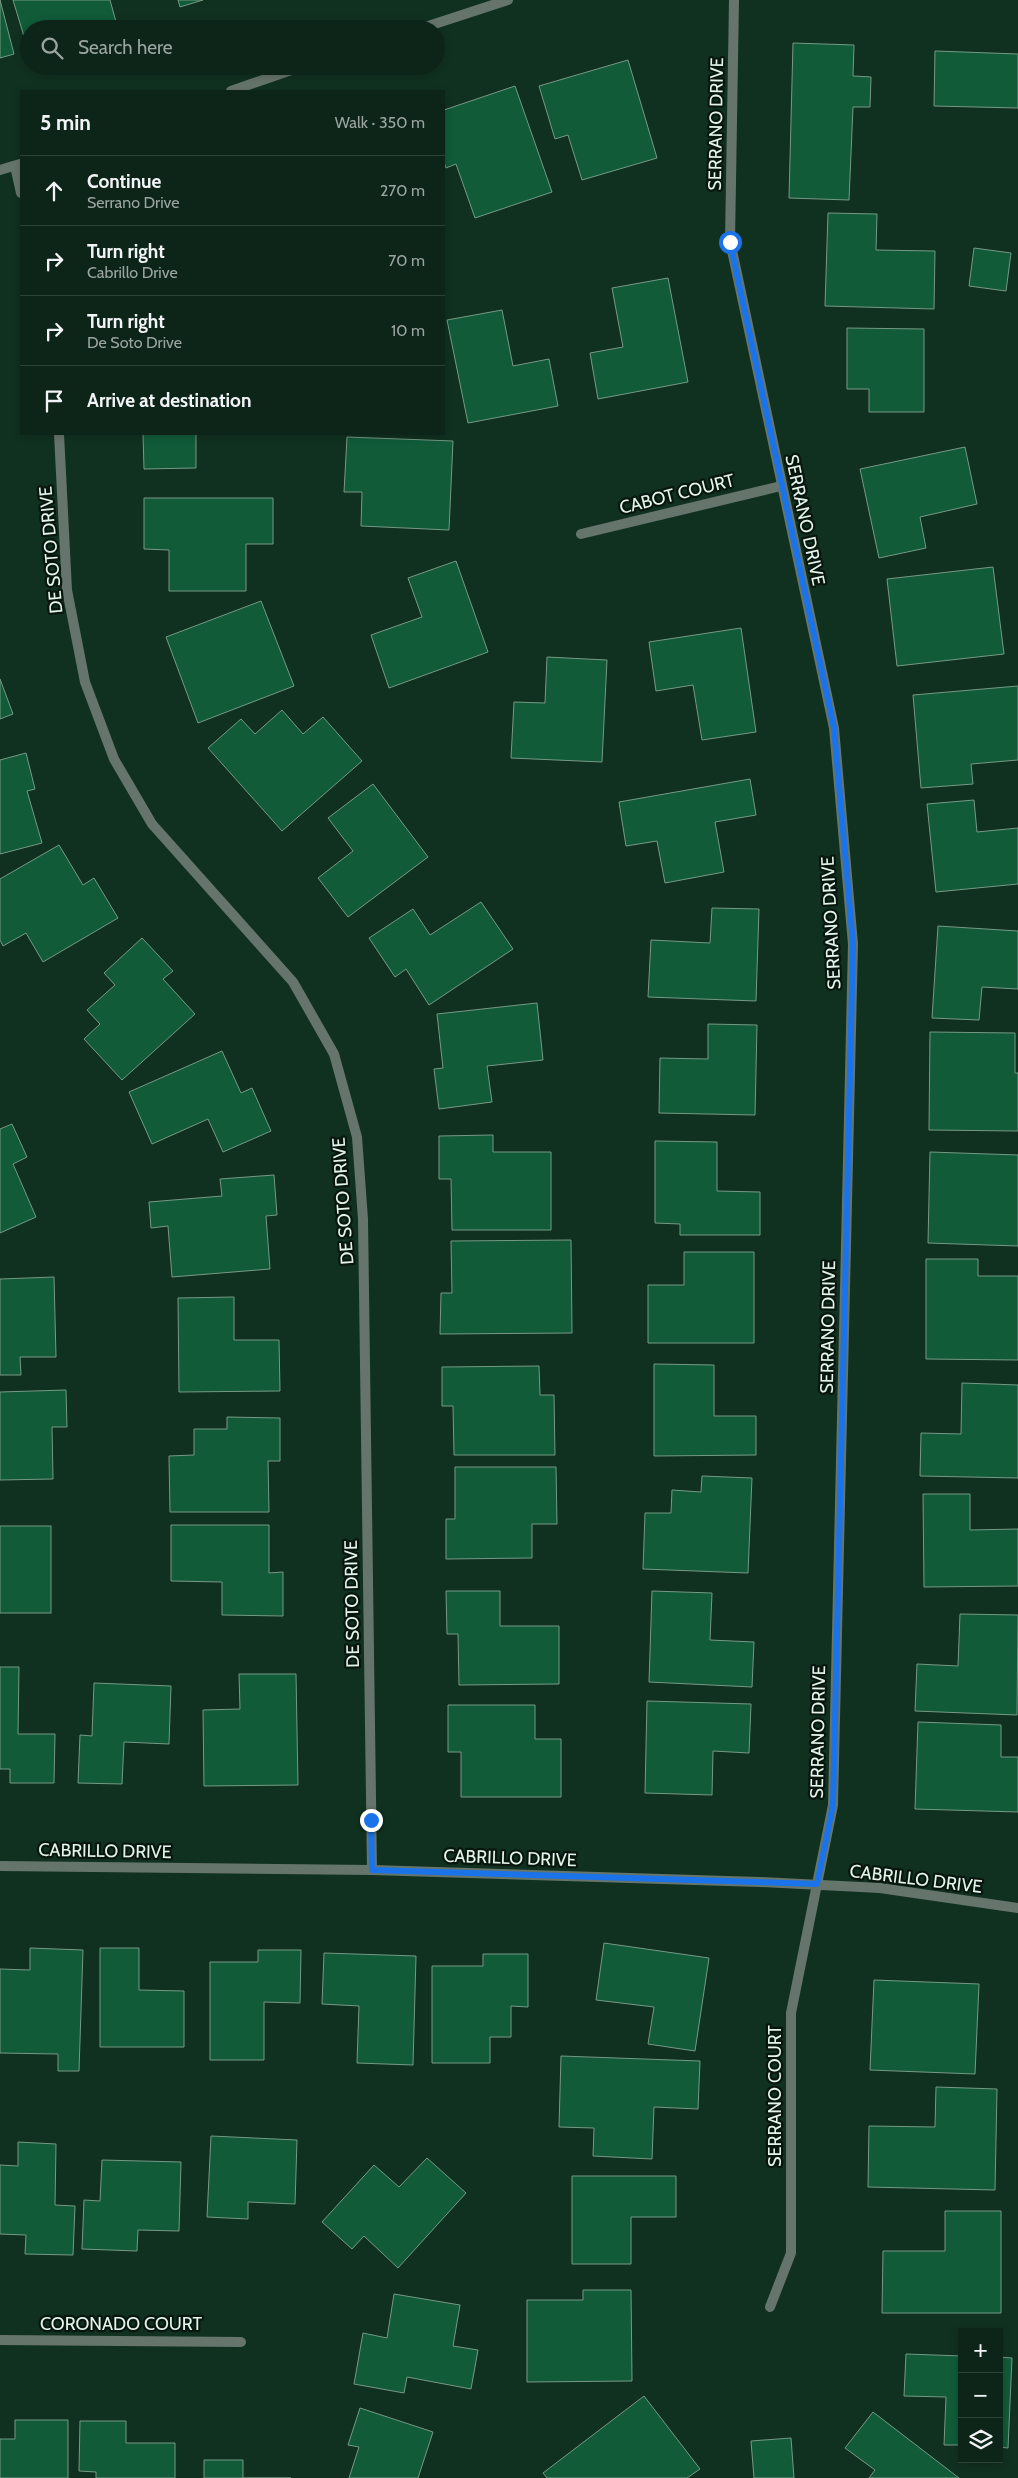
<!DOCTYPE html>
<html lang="en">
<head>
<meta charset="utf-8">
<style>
  body { margin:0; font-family:Cabin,sans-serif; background:#1b3125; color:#f1f3f6 }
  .controls { position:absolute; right:15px; bottom:15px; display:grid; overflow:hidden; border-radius:0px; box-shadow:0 2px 8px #0003 }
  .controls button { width:45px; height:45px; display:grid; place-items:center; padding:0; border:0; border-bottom:1px solid #2d4237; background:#0d2518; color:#f1f3f6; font:25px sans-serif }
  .stop { position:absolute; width:15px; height:15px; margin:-11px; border:4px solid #1a73e8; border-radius:50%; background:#fff }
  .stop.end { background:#1a73e8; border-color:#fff; box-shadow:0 1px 5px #0008 }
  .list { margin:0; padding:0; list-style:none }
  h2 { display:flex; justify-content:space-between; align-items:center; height:65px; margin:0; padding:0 20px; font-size:21px }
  h2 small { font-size:16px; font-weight:400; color:#9aa5a2 }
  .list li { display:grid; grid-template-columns:32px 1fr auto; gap:15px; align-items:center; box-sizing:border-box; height:70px; padding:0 20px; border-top:1px solid #2d4237 }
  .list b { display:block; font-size:19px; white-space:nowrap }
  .list p { margin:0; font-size:16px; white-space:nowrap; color:#9aa5a2 }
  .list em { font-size:16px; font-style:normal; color:#9aa5a2 }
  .icon { flex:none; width:28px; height:28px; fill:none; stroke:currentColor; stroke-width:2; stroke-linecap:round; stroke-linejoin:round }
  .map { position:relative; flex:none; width:1018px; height:2478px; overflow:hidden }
  .search { position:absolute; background:#0d2518; box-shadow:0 2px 8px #0003; left:20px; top:20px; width:425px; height:55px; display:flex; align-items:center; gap:12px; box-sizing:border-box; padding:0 18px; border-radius:28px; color:#9aa5a2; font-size:19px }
  .panel { position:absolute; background:#0d2518; box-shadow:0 2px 8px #0003; left:20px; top:90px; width:425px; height:345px; border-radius:0px }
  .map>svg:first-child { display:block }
  .building { fill:#115b39; stroke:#769984 }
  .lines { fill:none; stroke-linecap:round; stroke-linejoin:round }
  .street { stroke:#66756b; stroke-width:10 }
  .route { stroke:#1a73e8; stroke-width:6 }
  .labels { text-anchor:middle; stroke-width:4.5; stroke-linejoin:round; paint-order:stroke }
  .street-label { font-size:18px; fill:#e3f5ea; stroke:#08160e }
</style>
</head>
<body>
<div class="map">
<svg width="1018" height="2478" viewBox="0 0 1018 2478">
  <rect width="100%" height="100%" fill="#113120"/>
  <g class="building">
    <polygon points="0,0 14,54 0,58"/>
    <polygon points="13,0 110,0 118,29 29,29 29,53"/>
    <polygon points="178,0 203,0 180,7"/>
    <polygon points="793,43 854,45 853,76 871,77 870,107 853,107 849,200 789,198"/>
    <polygon points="935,51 1018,54 1018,108 934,106"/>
    <polygon points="628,60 657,158 582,180 568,135 555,139 539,86"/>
    <polygon points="515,86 552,192 475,218 456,164 446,168 444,162 444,110"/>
    <polygon points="828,213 877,214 876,250 935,251 934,309 825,306"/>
    <polygon points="974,248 1011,253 1006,291 969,286"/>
    <polygon points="668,278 688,382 598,399 590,353 623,347 612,288"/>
    <polygon points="502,310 513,366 549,359 558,406 468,423 447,320"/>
    <polygon points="847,328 924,329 924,412 869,412 869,389 847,389"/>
    <polygon points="143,434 196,434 196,468 144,469"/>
    <polygon points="347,437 453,441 449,530 361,526 362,492 344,492"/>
    <polygon points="965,447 977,504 920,517 926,548 879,558 860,469"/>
    <polygon points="144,498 273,498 273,544 246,544 246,591 169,591 169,550 144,549"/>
    <polygon points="456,561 488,652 389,688 371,635 422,617 408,578"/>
    <polygon points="993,567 1004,654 897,666 887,579"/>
    <polygon points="261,601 294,686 198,723 166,637"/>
    <polygon points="741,628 756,732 702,740 693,685 656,691 649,642"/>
    <polygon points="547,657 607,660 602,762 511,758 514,702 545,703"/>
    <polygon points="0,679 13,714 0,719"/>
    <polygon points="1018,686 1018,760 971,764 973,784 921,788 913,695"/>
    <polygon points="282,710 303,734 323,717 362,761 282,831 208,748 241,719 255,734"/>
    <polygon points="26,753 35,789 27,791 42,843 0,854 0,760"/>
    <polygon points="750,779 756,815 715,822 724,872 665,883 657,841 626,846 619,802"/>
    <polygon points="373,784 428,857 348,917 318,878 353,851 328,818"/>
    <polygon points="974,800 977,832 1018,828 1018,884 936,892 927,804"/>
    <polygon points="59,845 83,885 94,878 118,918 43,962 26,933 3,946 0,940 0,879"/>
    <polygon points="481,902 513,949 429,1005 406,969 395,977 369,938 413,909 430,935"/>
    <polygon points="712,908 759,909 756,1001 648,997 651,940 710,943"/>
    <polygon points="938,926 1018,931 1018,989 982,987 979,1020 932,1018"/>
    <polygon points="142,938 173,971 163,979 195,1014 122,1080 84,1039 100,1024 87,1010 115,985 104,973"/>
    <polygon points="537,1003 543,1060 487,1066 492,1102 439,1109 434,1069 443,1068 437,1014"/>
    <polygon points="708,1024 757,1025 755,1115 659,1113 660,1058 708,1059"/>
    <polygon points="930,1032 1015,1033 1015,1073 1018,1073 1018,1131 929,1130"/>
    <polygon points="222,1051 241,1093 252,1088 271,1131 223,1152 208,1119 152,1144 129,1092"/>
    <polygon points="12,1124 27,1157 13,1164 36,1217 0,1233 0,1129"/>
    <polygon points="493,1135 493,1152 551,1152 551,1230 452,1230 451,1179 439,1179 439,1136"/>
    <polygon points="655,1141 717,1142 717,1191 760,1192 760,1235 680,1235 680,1224 655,1223"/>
    <polygon points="930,1152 1018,1155 1018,1246 928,1243"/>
    <polygon points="274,1175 277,1215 266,1216 270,1269 172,1277 168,1226 151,1228 149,1202 222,1196 220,1179"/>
    <polygon points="571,1240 572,1333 440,1334 441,1293 452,1293 451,1241"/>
    <polygon points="684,1252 754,1252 754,1343 648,1343 648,1285 684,1285"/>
    <polygon points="926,1259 978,1259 978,1276 1018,1276 1018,1360 926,1359"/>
    <polygon points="54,1277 56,1357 20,1357 21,1375 0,1375 0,1279"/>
    <polygon points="234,1297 234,1340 279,1340 280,1391 179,1392 178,1298"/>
    <polygon points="654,1364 714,1365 714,1416 756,1416 756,1455 654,1456"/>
    <polygon points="539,1366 540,1395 554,1395 555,1455 454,1455 453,1406 442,1406 442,1367"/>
    <polygon points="962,1383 1018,1385 1018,1478 920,1476 921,1433 961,1434"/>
    <polygon points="66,1390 67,1427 52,1427 53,1479 0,1480 0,1392"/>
    <polygon points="227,1417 280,1418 280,1461 268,1461 269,1512 170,1512 169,1456 194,1455 194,1429 227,1429"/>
    <polygon points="455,1467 556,1467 557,1524 532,1524 532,1558 446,1559 446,1519 455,1519"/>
    <polygon points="702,1476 752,1478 748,1573 643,1569 645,1513 671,1513 672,1490 701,1492"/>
    <polygon points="923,1494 970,1494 970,1530 1018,1529 1018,1586 924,1587"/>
    <polygon points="171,1525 269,1525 269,1573 283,1572 283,1616 222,1615 222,1582 171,1581"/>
    <rect x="0" y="1526" width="51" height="87"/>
    <polygon points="446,1591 500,1591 500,1626 559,1626 559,1684 459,1685 458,1634 447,1634"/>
    <polygon points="652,1591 712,1593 710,1640 754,1642 752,1687 649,1682"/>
    <polygon points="960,1614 1018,1615 1017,1715 915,1711 917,1664 958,1666"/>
    <polygon points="0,1667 19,1667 18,1734 55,1734 54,1783 10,1783 10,1769 0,1769"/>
    <polygon points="239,1674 296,1674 298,1785 204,1786 203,1710 240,1709"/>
    <polygon points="94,1683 171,1686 169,1744 124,1742 122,1784 78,1783 80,1735 92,1736"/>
    <polygon points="647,1701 751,1704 749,1753 713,1751 712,1795 645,1793"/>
    <polygon points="448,1705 535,1705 535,1739 561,1739 561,1797 461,1797 461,1752 448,1752"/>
    <polygon points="918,1722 1001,1725 1001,1757 1018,1757 1018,1812 915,1809"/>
    <polygon points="604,1943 709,1958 695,2051 648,2044 654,2007 596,2000"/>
    <polygon points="30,1948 83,1950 79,2071 58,2071 58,2054 0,2053 0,1969 30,1970"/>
    <polygon points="100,1948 139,1948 139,1990 184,1991 184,2047 100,2047"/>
    <polygon points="258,1950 301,1950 300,2003 264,2002 264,2060 210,2060 210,1962 258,1962"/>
    <polygon points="324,1953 416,1956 413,2065 357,2063 359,2006 322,2004"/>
    <polygon points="483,1954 528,1954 528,2007 511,2006 511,2037 490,2037 490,2063 432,2063 432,1966 483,1966"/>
    <polygon points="874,1980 979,1984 975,2074 870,2070"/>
    <polygon points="561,2056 700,2061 698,2109 654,2107 652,2159 593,2156 594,2128 559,2127"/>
    <polygon points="936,2087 997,2089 995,2190 868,2187 869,2126 935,2127"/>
    <polygon points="211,2136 297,2140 295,2204 248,2202 248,2219 207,2217"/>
    <polygon points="18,2142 56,2144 55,2205 75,2206 73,2255 25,2254 26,2235 0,2234 0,2165 18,2166"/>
    <polygon points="427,2158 466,2193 398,2268 364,2236 352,2249 322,2222 374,2165 399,2187"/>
    <polygon points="102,2160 181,2162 179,2231 138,2230 137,2251 82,2249 84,2200 100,2201"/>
    <polygon points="572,2176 676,2176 676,2217 631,2217 631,2264 572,2264"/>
    <polygon points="945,2211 1001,2211 1001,2313 882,2313 883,2251 945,2251"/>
    <polygon points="583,2290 631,2290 632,2381 527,2382 527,2300 583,2300"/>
    <polygon points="394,2294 460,2305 453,2346 478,2350 471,2389 407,2377 404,2393 354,2384 363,2333 387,2338"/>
    <polygon points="906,2354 962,2356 962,2445 944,2445 946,2397 904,2396"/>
    <polygon points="999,2357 1012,2358 1008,2448 999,2447"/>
    <polygon points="644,2396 700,2469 687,2478 547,2478 543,2473"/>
    <polygon points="360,2408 433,2432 418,2478 349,2478 359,2447 348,2445"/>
    <polygon points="873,2412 959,2478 869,2478 875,2470 845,2448"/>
    <polygon points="15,2420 68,2420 68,2478 0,2478 0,2439 15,2439"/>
    <polygon points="80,2421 126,2421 126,2443 175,2443 175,2478 96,2478 96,2472 79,2471"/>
    <polygon points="791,2438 794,2478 754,2478 751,2441"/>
    <polygon points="204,2460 243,2460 243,2478 291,2478 204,2478"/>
  </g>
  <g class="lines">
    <g class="street">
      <polyline points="734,0 730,241 834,728 853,944 833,1805 791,2013 791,2253 770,2307"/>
      <polyline points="419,29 508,0"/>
      <polyline points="231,91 303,66"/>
      <polyline points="15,166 21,193"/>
      <polyline points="0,170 20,164"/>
      <polyline points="59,434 67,590 85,682 114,759 152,824 293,982 334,1054 357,1137 363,1219 372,1870"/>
      <polyline points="581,534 781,486"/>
      <polyline points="0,1866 372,1870 760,1882 880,1888 1018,1908"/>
      <polyline points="0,2340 241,2342"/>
    </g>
  </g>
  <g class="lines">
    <polyline class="route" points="371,1820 372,1870 817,1884 833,1805 853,944 834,728 730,242"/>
  </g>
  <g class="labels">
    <g class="street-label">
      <text transform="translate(716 124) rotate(-89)" y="6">SERRANO DRIVE</text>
      <text transform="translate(677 494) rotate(-14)" y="6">CABOT COURT</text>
      <text transform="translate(805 520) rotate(78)" y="6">SERRANO DRIVE</text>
      <text transform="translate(51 550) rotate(-95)" y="6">DE SOTO DRIVE</text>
      <text transform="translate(831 923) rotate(-93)" y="6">SERRANO DRIVE</text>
      <text transform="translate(343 1201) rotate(-94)" y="6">DE SOTO DRIVE</text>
      <text transform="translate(828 1327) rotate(-89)" y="6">SERRANO DRIVE</text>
      <text transform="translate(352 1604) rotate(-91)" y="6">DE SOTO DRIVE</text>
      <text transform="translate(818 1732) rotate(-89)" y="6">SERRANO DRIVE</text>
      <text transform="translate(105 1851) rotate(1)" y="6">CABRILLO DRIVE</text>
      <text transform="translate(510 1858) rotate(2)" y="6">CABRILLO DRIVE</text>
      <text transform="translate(916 1879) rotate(7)" y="6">CABRILLO DRIVE</text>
      <text transform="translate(775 2096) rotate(-90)" y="6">SERRANO COURT</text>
      <text x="121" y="2330">CORONADO COURT</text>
    </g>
  </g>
</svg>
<div class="controls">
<button>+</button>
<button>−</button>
<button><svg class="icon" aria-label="layers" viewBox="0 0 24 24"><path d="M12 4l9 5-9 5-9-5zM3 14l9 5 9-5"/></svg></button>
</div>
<div class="stop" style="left:730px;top:242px"></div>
<div class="stop end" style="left:371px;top:1820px"></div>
<div class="search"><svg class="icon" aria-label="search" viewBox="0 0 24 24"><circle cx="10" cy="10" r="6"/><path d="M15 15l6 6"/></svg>Search here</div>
<section class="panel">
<h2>5 min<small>Walk · 350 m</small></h2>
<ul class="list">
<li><svg class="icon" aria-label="ahead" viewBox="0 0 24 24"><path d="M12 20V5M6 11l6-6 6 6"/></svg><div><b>Continue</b><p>Serrano Drive</p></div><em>270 m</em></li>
<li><svg class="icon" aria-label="right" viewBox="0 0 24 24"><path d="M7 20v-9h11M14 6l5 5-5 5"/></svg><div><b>Turn right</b><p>Cabrillo Drive</p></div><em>70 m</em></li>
<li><svg class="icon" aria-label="right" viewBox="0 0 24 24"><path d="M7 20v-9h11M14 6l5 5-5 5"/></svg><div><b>Turn right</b><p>De Soto Drive</p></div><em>10 m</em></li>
<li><svg class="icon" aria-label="arrive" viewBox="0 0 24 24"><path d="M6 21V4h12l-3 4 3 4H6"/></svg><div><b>Arrive at destination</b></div></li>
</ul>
</section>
</div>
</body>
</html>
